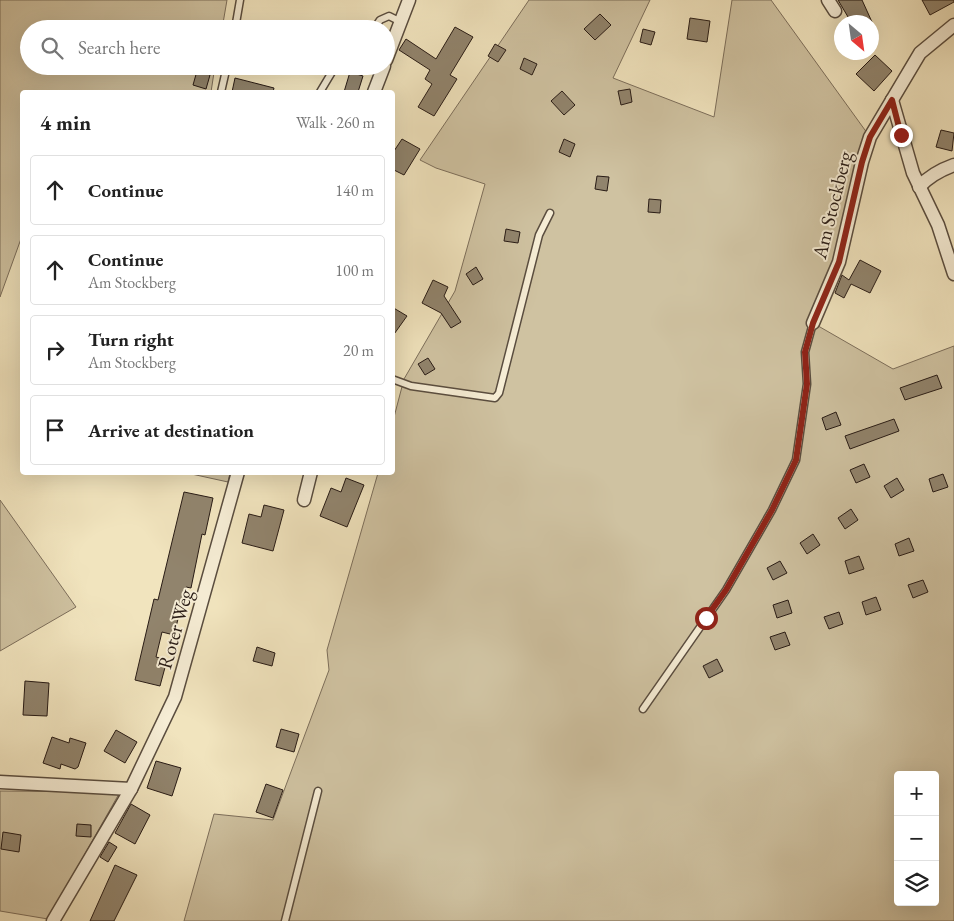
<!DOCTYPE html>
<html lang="en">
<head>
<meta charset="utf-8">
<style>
  body { margin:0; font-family:"EB Garamond",serif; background:#f6f6f6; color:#222 }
  .controls { position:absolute; right:15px; bottom:15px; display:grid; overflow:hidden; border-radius:5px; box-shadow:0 5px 20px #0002 }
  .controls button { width:45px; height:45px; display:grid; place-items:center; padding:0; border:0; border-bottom:1px solid #e0e0e0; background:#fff; color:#222; font:25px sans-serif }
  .compass { position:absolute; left:834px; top:15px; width:45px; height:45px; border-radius:50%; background:#fff; box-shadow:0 5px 20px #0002; rotate:151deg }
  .stop { position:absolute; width:15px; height:15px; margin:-11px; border:4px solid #8f2418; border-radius:50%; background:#fff }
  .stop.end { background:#8f2418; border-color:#fff; box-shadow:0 1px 5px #0008 }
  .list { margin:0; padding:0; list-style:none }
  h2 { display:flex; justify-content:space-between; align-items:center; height:65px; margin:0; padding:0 20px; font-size:21px }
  h2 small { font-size:16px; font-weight:400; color:#767676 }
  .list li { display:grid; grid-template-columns:32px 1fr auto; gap:15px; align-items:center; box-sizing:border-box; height:70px; margin:0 10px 10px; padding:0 10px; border:1px solid #e0e0e0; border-radius:5px }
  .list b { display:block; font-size:19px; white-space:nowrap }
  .list p { margin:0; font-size:16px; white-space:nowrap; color:#767676 }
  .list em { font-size:16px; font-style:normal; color:#767676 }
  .icon { flex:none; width:28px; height:28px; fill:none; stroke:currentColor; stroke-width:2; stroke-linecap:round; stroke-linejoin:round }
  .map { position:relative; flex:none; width:954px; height:921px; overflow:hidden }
  .search { position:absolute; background:#fff; box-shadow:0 5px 20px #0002; left:20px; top:20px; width:375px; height:55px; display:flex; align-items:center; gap:12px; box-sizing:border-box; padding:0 18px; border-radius:28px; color:#767676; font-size:19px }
  .panel { position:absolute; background:#fff; box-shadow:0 5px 20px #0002; left:20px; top:90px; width:375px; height:385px; border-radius:5px }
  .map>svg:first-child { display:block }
  .green { fill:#cfc2a1; stroke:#7c6e5b; fill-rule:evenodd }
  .building { fill:#91846d; stroke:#281b15 }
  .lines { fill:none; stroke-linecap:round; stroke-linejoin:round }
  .service-casing { stroke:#5a4d3f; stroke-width:9 }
  .minor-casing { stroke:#5a4d3f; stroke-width:15 }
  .service { stroke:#f6edd5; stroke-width:6 }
  .minor { stroke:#f6edd5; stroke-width:12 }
  .route { stroke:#8f2418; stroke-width:6 }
  .labels { text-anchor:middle; stroke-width:4; stroke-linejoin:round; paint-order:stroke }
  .street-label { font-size:20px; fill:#281b15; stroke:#f6edd5 }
</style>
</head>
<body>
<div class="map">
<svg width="954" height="921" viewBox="0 0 954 921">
  <rect width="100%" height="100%" fill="#f1e4be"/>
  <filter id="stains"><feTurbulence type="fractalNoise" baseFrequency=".004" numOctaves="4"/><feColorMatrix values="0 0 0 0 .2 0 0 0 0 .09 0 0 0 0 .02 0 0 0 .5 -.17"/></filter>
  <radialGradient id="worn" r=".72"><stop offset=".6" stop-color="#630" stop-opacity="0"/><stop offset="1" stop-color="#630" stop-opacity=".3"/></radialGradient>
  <g class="green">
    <polygon points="0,0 227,0 222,29 29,29 29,66 215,66 211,92 22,92 22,236 0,297"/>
    <path d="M529,0H650L613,78L714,117L732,0H771L870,137L839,262L813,323L893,369L954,346V921H184L214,814L273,820L329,670L327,650L378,473L392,472L393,421L404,379L455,291L485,184L436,168L420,160ZM898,775H935V902H898Z"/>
    <polygon points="187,473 230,473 228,482"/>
    <polygon points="0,500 76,607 0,651"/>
    <polygon points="0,791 120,792 48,919 0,911"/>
  </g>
  <g class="building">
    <polygon points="838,0 862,0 872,22 851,22"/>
    <polygon points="922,0 954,0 954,2 930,15"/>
    <polygon points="600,14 611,25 595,40 584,29"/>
    <polygon points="690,18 710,21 707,42 687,39"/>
    <polygon points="455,27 473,37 450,75 457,79 434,116 418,107 432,84 425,79 430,70 399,50 406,39 436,59"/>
    <polygon points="643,29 655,32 651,45 640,42"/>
    <polygon points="495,44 506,50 498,62 488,56"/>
    <polygon points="875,55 892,71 874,91 856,74"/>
    <polygon points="524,58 537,64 532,75 520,69"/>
    <polygon points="197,71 210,75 206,89 193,85"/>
    <polygon points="350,72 363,76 358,92 344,92"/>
    <polygon points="235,78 274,88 273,92 232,92"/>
    <polygon points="630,89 632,102 621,105 618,91"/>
    <polygon points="562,91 575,105 564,115 551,101"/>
    <polygon points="941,130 954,133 952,151 936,147"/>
    <polygon points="402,139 420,149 404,175 392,169 392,154"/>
    <polygon points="564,139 575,144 570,157 559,152"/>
    <polygon points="597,176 609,177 607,191 595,189"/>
    <polygon points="649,199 661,200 660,213 648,212"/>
    <polygon points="506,229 520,232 518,243 504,241"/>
    <polygon points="860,260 881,271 870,293 851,284 844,298 835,293 842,275 849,280"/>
    <polygon points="476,267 483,279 473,285 466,274"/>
    <polygon points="433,280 448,287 444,296 461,322 451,328 441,313 422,303"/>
    <polygon points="392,307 407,316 392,337"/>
    <polygon points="428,358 435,369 425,375 418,364"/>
    <polygon points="937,375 942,388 905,400 900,388"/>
    <polygon points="836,412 841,425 826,430 822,418"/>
    <polygon points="894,419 899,431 850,449 845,436"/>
    <polygon points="864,464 870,477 856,483 850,470"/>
    <polygon points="943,474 948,487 933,492 929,479"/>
    <polygon points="346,478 364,485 347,527 320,516 331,488 341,492"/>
    <polygon points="897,478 904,490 891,498 884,486"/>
    <polygon points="184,492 213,498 205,535 202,534 191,588 186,587 174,635 162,632 156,657 167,660 160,686 135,680 154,599 158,600"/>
    <polygon points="264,505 284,510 273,551 242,543 249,514 261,517"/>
    <polygon points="851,509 858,520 845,529 838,518"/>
    <polygon points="813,534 820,545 807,554 800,543"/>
    <polygon points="909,538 914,551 899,556 895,544"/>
    <polygon points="859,556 864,569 849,574 845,561"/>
    <polygon points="780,561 787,573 773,580 767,568"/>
    <polygon points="923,580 928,592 913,598 908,585"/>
    <polygon points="876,597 881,610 866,615 862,602"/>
    <polygon points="788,600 792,613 777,618 773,605"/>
    <polygon points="839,612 843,624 829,629 824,617"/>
    <polygon points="785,632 790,645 775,650 770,637"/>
    <polygon points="257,647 275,653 272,666 253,661"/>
    <polygon points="717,659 723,671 709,678 703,666"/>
    <polygon points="25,681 49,683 47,716 23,715"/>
    <polygon points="281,729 299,734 294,752 276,747"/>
    <polygon points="116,730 137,742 125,763 104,751"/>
    <polygon points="52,737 69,743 70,738 86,743 78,767 75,769 61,764 60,769 43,763"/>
    <polygon points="156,761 181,768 172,796 147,788"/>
    <polygon points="266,784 283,790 273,818 256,812"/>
    <polygon points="131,804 150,815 135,844 115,833"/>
    <polygon points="77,824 91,825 91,837 76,836"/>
    <polygon points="3,832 21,835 19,852 1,849"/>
    <polygon points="109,842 117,847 108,862 100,857"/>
    <polygon points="115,865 137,875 114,921 90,921"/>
  </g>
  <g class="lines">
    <g class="service-casing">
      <g id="service">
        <polyline points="235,29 240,0"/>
        <polyline points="374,29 380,20 389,16 401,22"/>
        <polyline points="221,92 227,66"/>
        <polyline points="320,92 332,72 339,66"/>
        <polyline points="392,379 411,386 495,398 499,393 539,235 550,213"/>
        <polyline points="643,709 726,590 772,510 796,460 807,384 805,352 813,323"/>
        <polyline points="285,921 318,791"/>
      </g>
    </g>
    <g class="minor-casing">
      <g id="minor">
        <polyline points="828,0 835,11"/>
        <polyline points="386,60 409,0"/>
        <polyline points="374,92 384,66"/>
        <polyline points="892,100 913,173 938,225 954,274"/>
        <path d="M919,187C929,176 940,170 954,165"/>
        <polyline points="813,323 839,262 862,162 870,137 920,53 954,25"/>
        <polyline points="304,500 311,472"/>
        <polyline points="0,782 131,789"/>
        <polyline points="53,921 131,789 175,697 238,472"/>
      </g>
    </g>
    <use href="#service" class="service"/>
    <use href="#minor" class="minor"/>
  </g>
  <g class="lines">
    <polyline class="route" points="706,618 726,590 772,510 796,460 807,384 805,352 813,323 839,262 862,162 870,137 892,100 901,135"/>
  </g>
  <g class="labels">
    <g class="street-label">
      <text transform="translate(832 205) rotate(-76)" y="7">Am Stockberg</text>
      <text transform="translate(175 629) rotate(-74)" y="7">Roter Weg</text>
    </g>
  </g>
  <rect width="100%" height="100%" filter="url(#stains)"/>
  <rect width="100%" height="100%" fill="url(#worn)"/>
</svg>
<div class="controls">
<button>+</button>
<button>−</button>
<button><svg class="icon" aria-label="layers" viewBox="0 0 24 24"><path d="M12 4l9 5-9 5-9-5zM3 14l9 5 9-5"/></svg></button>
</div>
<svg class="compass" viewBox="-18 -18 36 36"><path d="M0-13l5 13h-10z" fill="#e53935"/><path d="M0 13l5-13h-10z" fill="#767676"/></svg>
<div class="stop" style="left:706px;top:618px"></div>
<div class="stop end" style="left:901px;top:135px"></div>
<div class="search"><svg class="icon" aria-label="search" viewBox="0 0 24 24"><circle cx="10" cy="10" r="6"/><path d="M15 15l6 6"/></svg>Search here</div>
<section class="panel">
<h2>4 min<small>Walk · 260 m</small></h2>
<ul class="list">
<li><svg class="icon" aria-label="ahead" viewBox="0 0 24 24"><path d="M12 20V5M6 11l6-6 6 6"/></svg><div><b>Continue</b></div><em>140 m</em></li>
<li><svg class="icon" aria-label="ahead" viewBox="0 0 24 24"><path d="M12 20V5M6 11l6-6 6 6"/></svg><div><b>Continue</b><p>Am Stockberg</p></div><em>100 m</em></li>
<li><svg class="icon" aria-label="right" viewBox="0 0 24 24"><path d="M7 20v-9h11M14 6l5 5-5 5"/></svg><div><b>Turn right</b><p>Am Stockberg</p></div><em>20 m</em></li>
<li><svg class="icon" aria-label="arrive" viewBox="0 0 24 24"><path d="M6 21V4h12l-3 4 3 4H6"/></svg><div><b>Arrive at destination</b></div></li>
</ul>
</section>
</div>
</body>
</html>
